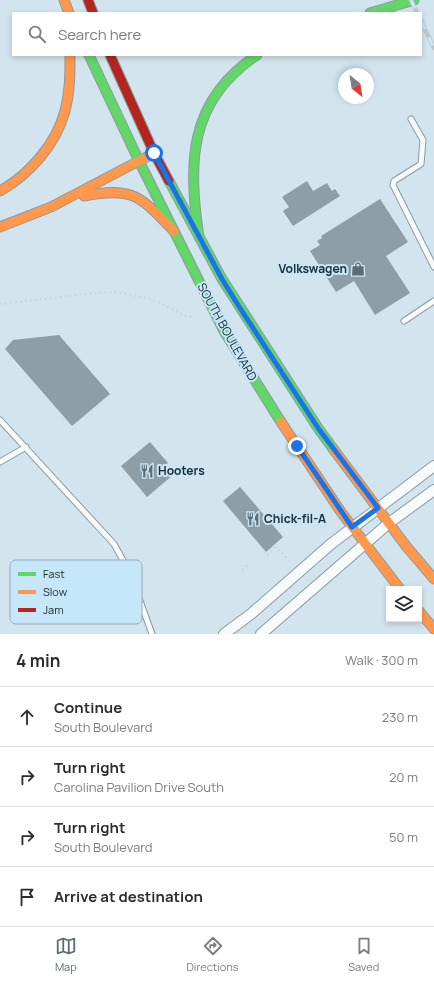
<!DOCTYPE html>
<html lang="en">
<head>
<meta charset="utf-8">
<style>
  body { margin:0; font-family:Manrope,sans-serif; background:#f2f2f3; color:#2b2b33 }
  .controls { position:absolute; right:12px; bottom:12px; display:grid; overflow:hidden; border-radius:0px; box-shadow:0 2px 6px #0003 }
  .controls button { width:36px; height:36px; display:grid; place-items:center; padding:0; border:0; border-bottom:1px solid #e1e1e2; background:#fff; color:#2b2b33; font:20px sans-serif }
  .compass { position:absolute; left:338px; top:68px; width:36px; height:36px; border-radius:50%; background:#fff; box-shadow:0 2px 6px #0003; rotate:150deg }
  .stop { position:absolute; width:12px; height:12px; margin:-9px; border:3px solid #1a73e8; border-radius:50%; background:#fff }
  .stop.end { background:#1a73e8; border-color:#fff; box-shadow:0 1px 4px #0008 }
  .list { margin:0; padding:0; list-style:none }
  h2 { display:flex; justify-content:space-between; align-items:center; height:52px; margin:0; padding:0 16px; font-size:17px }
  h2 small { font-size:13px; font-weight:400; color:#7c7c81 }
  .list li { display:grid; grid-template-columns:26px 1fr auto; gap:12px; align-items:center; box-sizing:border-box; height:60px; padding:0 16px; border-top:1px solid #e1e1e2 }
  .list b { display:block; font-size:15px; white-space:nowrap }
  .list p { margin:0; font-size:13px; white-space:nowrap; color:#7c7c81 }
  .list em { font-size:13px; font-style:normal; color:#7c7c81 }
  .icon { flex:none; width:22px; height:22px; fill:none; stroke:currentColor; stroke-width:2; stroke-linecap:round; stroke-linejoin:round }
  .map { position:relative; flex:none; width:434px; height:634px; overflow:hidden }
  .search { position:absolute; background:#fff; box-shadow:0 2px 6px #0003; left:12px; right:12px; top:12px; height:44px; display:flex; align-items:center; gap:10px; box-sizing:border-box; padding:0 14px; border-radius:0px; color:#7c7c81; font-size:15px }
  .sheet { height:292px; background:#fff }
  nav { display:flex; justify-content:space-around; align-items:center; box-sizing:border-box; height:56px; border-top:1px solid #e1e1e2; background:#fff; font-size:11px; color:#7c7c81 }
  nav a { display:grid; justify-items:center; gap:2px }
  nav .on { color:#5e6d74 }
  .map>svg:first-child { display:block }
  .building { fill:#8d9ea8 }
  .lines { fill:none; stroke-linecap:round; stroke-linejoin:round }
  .lane-casing { stroke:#8c9aa1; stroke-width:7 }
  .street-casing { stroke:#8c9aa1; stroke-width:12 }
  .fast-casing { stroke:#8c9aa1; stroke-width:11 }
  .slow-casing { stroke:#8c9aa1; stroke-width:11 }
  .jam-casing { stroke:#8c9aa1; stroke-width:11 }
  .path { stroke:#cfd5d8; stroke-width:2; stroke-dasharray:2 3; stroke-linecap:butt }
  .lane { stroke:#f8fbfc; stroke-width:5 }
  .street { stroke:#f8fbfc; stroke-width:10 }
  .fast { stroke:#63d668; stroke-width:9 }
  .slow { stroke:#ff974d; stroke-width:9 }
  .jam { stroke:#b3261e; stroke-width:9 }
  .rail-casing { stroke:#c2c7c9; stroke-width:4.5 }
  .rail { stroke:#c6e7fa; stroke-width:3; stroke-dasharray:9; stroke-linecap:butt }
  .route { stroke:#1a73e8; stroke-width:5 }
  .labels { text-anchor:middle; stroke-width:4; stroke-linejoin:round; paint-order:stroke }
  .poi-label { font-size:12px; font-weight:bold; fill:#202d33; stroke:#c6e7fa; text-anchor:start }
  .street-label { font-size:12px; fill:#202d33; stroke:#c6e7fa }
  .key { fill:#c6e7fa; stroke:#94afbe; stroke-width:1 }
  .key-label { font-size:11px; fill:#202d33 }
</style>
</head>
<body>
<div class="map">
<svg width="434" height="634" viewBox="0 0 434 634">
  <rect width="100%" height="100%" fill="#d2e4ee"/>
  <g class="building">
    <polygon points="307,181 313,191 327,183 332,191 335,189 340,196 293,226 283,211 289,207 282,197"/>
    <polygon points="380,199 408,242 386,256 410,293 375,315 354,281 336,292 310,251 320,245 317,241 322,238 321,236"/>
    <polygon points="59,335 110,394 72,426 5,349 13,340"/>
    <polygon points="150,442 168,463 165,465 173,475 147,497 121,466"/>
    <polygon points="240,487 283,537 266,552 223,501"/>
  </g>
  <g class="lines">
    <g class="lane-casing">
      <g id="lane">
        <polyline points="411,119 423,140 421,164 394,181 393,185 434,267"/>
        <polyline points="404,321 434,301"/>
        <polyline points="0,420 114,544 130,573 152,634"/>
        <polyline points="0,462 26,447"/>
      </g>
    </g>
    <g class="street-casing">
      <g id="street">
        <polyline points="224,634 251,614 331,544 434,466"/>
        <polyline points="261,634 389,523 434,490"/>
      </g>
    </g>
    <g class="fast-casing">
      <g id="fast">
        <polyline points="370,13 414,0"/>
        <polyline points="89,55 139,161 224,331 281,422"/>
        <polyline points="169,181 222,279 318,428 334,450"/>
        <path d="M199,237C188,163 188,101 257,55"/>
      </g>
    </g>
    <g class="slow-casing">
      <g id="slow">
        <polyline points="64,0 69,13"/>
        <path d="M0,191C30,174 56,144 65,111C70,92 70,74 70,55"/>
        <path d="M84,196C135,186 140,197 174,231"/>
        <polyline points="0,227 51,207 154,153"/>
        <polyline points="281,422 341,512 400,589"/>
        <polyline points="334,450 406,546 434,579"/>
        <polyline points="419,611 434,629"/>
      </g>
    </g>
    <g class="jam-casing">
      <g id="jam">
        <polyline points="88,0 93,13"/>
        <polyline points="110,55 154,153 169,181"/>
      </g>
    </g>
    <g class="path">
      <polyline points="0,304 94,293 116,292 147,298 160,303 185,316 192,317"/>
      <polyline points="264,551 267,555 276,547 292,564"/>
      <polyline points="242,570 250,563"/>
    </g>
    <use href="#lane" class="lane"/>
    <use href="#street" class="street"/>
    <use href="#fast" class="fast"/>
    <use href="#slow" class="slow"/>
    <use href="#jam" class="jam"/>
    <g class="rail-casing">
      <g id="rail">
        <polyline points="411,0 417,13"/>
        <polyline points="421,21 434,48"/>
      </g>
    </g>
    <use href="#rail" class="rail"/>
  </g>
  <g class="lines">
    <polyline class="route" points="154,153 222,279 238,305 318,428 378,508 352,527 297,446"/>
  </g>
  <defs>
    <g id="shop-bare" transform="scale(1.08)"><path d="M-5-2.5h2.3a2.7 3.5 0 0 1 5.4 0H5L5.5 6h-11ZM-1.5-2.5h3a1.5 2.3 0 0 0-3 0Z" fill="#5e6d74" stroke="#c6e7fa" stroke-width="2.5" paint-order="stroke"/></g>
    <g id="restaurant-bare" transform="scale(1.08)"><path d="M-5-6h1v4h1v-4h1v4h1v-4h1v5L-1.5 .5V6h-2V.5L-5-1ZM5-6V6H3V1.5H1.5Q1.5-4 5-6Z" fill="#5e6d74" stroke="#c6e7fa" stroke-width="2.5" paint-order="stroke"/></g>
  </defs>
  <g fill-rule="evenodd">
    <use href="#shop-bare" x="358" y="269"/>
    <use href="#restaurant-bare" x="147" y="471"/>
    <use href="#restaurant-bare" x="253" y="519"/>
  </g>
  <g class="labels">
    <g class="poi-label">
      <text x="347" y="273" text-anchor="end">Volkswagen</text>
      <text x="158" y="475">Hooters</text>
      <text x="264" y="523">Chick-fil-A</text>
    </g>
    <g class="street-label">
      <text transform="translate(227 332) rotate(61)" y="4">SOUTH BOULEVARD</text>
    </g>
  </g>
  <rect x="10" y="560" width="132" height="64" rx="6" class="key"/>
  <rect x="18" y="572" width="18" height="4" fill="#63d668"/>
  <rect x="18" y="590" width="18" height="4" fill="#ff974d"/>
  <rect x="18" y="608" width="18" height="4" fill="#b3261e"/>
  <g class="key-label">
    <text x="43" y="578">Fast</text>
    <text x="43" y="596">Slow</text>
    <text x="43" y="614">Jam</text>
  </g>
</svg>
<div class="controls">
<button><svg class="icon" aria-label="layers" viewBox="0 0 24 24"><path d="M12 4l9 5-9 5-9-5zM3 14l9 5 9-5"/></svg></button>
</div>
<svg class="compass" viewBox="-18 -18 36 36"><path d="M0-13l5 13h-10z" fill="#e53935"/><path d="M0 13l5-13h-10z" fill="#7c7c81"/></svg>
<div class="stop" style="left:154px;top:153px"></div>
<div class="stop end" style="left:297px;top:446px"></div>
<div class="search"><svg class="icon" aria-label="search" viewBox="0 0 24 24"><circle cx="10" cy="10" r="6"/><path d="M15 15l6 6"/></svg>Search here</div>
</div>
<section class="sheet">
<h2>4 min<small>Walk · 300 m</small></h2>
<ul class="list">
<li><svg class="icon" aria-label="ahead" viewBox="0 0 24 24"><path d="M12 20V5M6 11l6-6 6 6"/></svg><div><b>Continue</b><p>South Boulevard</p></div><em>230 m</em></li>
<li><svg class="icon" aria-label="right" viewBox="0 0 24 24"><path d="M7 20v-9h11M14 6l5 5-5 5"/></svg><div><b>Turn right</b><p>Carolina Pavilion Drive South</p></div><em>20 m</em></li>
<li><svg class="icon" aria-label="right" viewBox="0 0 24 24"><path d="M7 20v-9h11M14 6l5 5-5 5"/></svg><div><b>Turn right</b><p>South Boulevard</p></div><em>50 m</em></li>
<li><svg class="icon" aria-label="arrive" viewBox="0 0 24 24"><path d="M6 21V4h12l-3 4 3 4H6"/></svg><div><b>Arrive at destination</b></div></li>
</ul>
</section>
<nav>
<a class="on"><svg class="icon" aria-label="map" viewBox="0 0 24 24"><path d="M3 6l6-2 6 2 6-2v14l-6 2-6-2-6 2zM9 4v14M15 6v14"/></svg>Map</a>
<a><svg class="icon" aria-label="directions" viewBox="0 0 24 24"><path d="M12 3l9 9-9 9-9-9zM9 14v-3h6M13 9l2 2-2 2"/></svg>Directions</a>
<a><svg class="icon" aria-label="saved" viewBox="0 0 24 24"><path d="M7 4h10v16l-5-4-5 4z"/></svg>Saved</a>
</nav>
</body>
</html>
